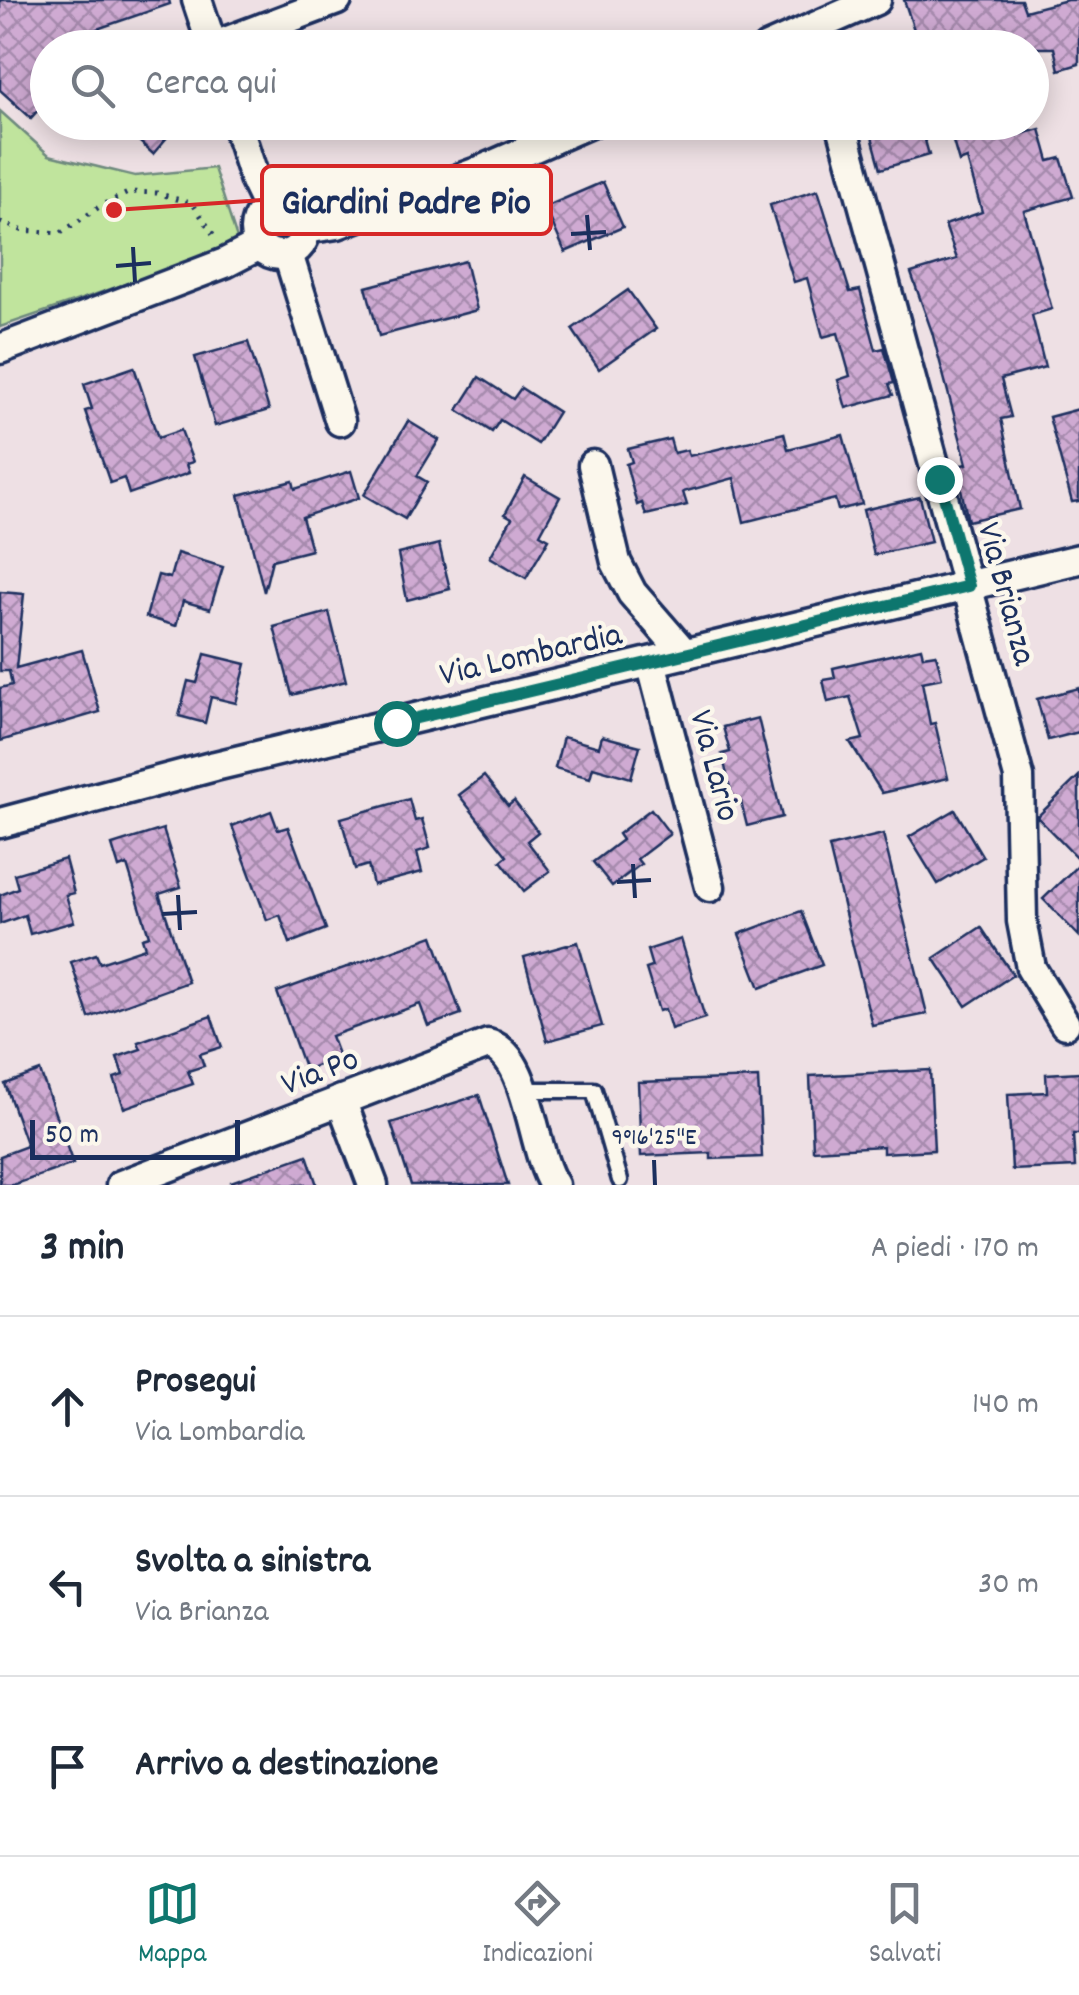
<!DOCTYPE html>
<html lang="it">
<head>
<meta charset="utf-8">
<style>
  body { margin:0; font-family:Dekko,sans-serif; background:#f6f6f7; color:#1f2937 }
  .scale { position:absolute; left:30px; bottom:25px; width:210px; box-sizing:border-box; padding-left:10px; border:5px solid #1b2f5e; border-top:0; font-size:28px; line-height:35px; white-space:nowrap; color:#1b2f5e; -webkit-text-stroke:8px #fbf7ec; paint-order:stroke }
  .stop { position:absolute; width:30px; height:30px; margin:-22px; border:8px solid #0f766e; border-radius:50%; background:#fff }
  .stop.end { background:#0f766e; border-color:#fff; box-shadow:0 2px 10px #0008 }
  .list { margin:0; padding:0; list-style:none }
  h2 { display:flex; justify-content:space-between; align-items:center; height:130px; margin:0; padding:0 40px; font-size:42px }
  h2 small { font-size:32px; font-weight:400; color:#747a83 }
  .list li { display:grid; grid-template-columns:65px 1fr auto; gap:30px; align-items:center; box-sizing:border-box; height:180px; padding:0 40px; border-top:2px solid #e0e1e3 }
  .list b { display:block; font-size:38px; white-space:nowrap }
  .list p { margin:0; font-size:32px; white-space:nowrap; color:#747a83 }
  .list em { font-size:32px; font-style:normal; color:#747a83 }
  .icon { flex:none; width:55px; height:55px; fill:none; stroke:currentColor; stroke-width:2; stroke-linecap:round; stroke-linejoin:round }
  .map { position:relative; flex:none; width:1079px; height:1185px; overflow:hidden }
  .search { position:absolute; background:#fff; box-shadow:0 5px 25px #0003; left:30px; right:30px; top:30px; height:110px; display:flex; align-items:center; gap:25px; box-sizing:border-box; padding:0 35px; border-radius:55px; color:#747a83; font-size:38px }
  .sheet { height:670px; background:#fff }
  nav { display:flex; justify-content:space-around; align-items:center; box-sizing:border-box; height:140px; border-top:2px solid #e0e1e3; background:#fff; font-size:28px; color:#747a83 }
  nav a { display:grid; justify-items:center; gap:5px }
  nav .on { color:#0f766e }
  .map>svg:first-child { display:block }
  .green { fill:#c0e49d; stroke:#6e8a7e; stroke-width:2.5 }
  .building { fill:url(#building-cross-hatch); stroke:#1b2f5e; stroke-width:2.5 }
  .lines { fill:none; stroke-linecap:round; stroke-linejoin:round }
  .service-casing { stroke:#1b2f5e; stroke-width:21 }
  .minor-casing { stroke:#1b2f5e; stroke-width:35 }
  .path { stroke:#1b2f5e; stroke-width:5; stroke-dasharray:2.5 8; stroke-linecap:butt }
  .service { stroke:#fbf7ec; stroke-width:14 }
  .minor { stroke:#fbf7ec; stroke-width:28 }
  .route { stroke:#0f766e; stroke-width:12 }
  .ticks { fill:none; stroke:#1b2f5e; stroke-width:4 }
  .labels { text-anchor:middle; stroke-width:9; stroke-linejoin:round; paint-order:stroke }
  .street-label { font-size:35px; fill:#1b2f5e; stroke:#fbf7ec }
  .ticks-label { font-size:25px; text-anchor:middle; fill:#1b2f5e; stroke:#fbf7ec; stroke-width:9; stroke-linejoin:round; paint-order:stroke }
  .leader { fill:none; stroke:#d62828; stroke-width:4 }
  .callout-dot { fill:#d62828; stroke:#fbf7ec; stroke-width:4 }
  .callout { fill:#fbf7ec; stroke:#d62828; stroke-width:4 }
  .callout-label { font-size:38px; text-anchor:middle; font-weight:bold; fill:#1b2f5e }
</style>
</head>
<body>
<div class="map">
<svg width="1079" height="1185" viewBox="0 0 1079 1185">
  <defs>
    <pattern id="building-cross-hatch" width="8" height="8" patternUnits="userSpaceOnUse" patternTransform="scale(2.5)"><rect width="8" height="8" fill="#cfaad2"/><path d="M0 0l8 8M0 8l8-8" fill="none" stroke="#a78bae"/></pattern>
  </defs>
  <rect width="100%" height="100%" fill="#eee0e4"/>
  <filter id="ink" filterUnits="userSpaceOnUse"><feTurbulence type="fractalNoise" baseFrequency=".01" numOctaves="2"/><feDisplacementMap in="SourceGraphic" scale="20" xChannelSelector="R" yChannelSelector="G"/><feConvolveMatrix kernelMatrix="1 2 1 2 8 2 1 2 1" color-interpolation-filters="sRGB"/></filter>
  <g filter="url(#ink)">
    <polygon class="green" points="0,111 49,155 135,176 214,168 239,245 0,327"/>
    <g class="building">
      <polygon points="0,0 169,0 170,4 94,30 114,48 48,48 48,99 31,118 0,90"/>
      <polygon points="904,0 1021,0 1025,11 1067,0 1079,0 1079,64 1059,70 1054,48 920,48"/>
      <polygon points="118,122 180,122 153,154"/>
      <polygon points="868,122 920,122 929,155 881,169"/>
      <polygon points="1006,122 1013,122 1017,135 1040,129 1049,161 1061,158 1073,197 1024,211 1052,309 1032,315 1045,367 1001,379 1011,417 1001,419 1020,509 968,521 956,466 967,464 932,332 911,273 957,259 945,225 982,212 967,159 959,162 952,138"/>
      <polygon points="603,182 623,227 565,252 545,207"/>
      <polygon points="818,190 850,292 860,290 876,350 884,348 894,383 889,384 893,395 846,408 838,380 850,376 838,333 823,337 807,278 794,282 770,205"/>
      <polygon points="465,261 477,310 379,336 366,287"/>
      <polygon points="628,290 656,329 599,369 572,329"/>
      <polygon points="248,342 269,410 215,426 195,357"/>
      <polygon points="134,367 158,438 181,430 193,462 186,464 189,473 129,494 124,478 110,483 85,411 92,409 84,384"/>
      <polygon points="479,377 513,399 521,388 558,412 538,444 500,420 492,432 458,410"/>
      <polygon points="1079,409 1079,501 1072,502 1049,417"/>
      <polygon points="408,421 439,440 417,476 427,482 405,519 364,495"/>
      <polygon points="784,433 788,449 843,435 862,504 838,510 835,499 744,522 734,478 683,492 687,505 646,515 642,503 637,505 626,464 632,462 628,449 670,439 674,453 687,450 689,456"/>
      <polygon points="351,471 359,498 302,517 311,550 272,560 264,592 239,495 293,481 295,489"/>
      <polygon points="525,477 560,497 540,534 549,539 526,578 490,557 512,518 505,514"/>
      <polygon points="920,497 931,542 874,555 863,510"/>
      <polygon points="439,544 450,589 407,600 398,554"/>
      <polygon points="177,553 223,567 210,609 183,601 176,626 146,617 158,575 170,578"/>
      <polygon points="0,592 24,594 16,668 82,650 100,712 0,741 0,688 12,685 9,671 0,671"/>
      <polygon points="329,612 346,681 292,695 274,627"/>
      <polygon points="921,648 923,656 936,654 942,678 922,682 930,724 935,723 948,778 882,793 850,742 863,739 850,697 828,702 823,680 835,678 833,668"/>
      <polygon points="205,654 246,664 236,703 211,697 205,723 179,716 188,681 197,683"/>
      <polygon points="1079,688 1079,732 1048,740 1037,699"/>
      <polygon points="758,718 782,817 747,826 741,802 734,804 722,754 730,752 723,727"/>
      <polygon points="602,736 640,746 631,778 593,767 590,778 555,768 563,737 599,747"/>
      <polygon points="484,776 508,806 514,801 538,832 527,841 550,871 524,891 501,861 507,856 459,795"/>
      <polygon points="1079,776 1079,860 1037,817"/>
      <polygon points="409,799 415,821 422,819 430,848 417,852 422,872 373,885 368,865 355,869 341,818"/>
      <polygon points="651,809 670,834 637,859 641,864 612,886 593,862 622,840 618,834"/>
      <polygon points="955,810 983,857 938,884 909,837"/>
      <polygon points="271,811 278,830 288,827 326,929 290,943 280,915 267,920 232,826"/>
      <polygon points="163,829 181,887 159,894 188,982 89,1018 71,962 96,954 100,963 145,948 142,938 149,936 127,865 119,868 112,845"/>
      <polygon points="883,834 927,1014 872,1025 829,847"/>
      <polygon points="65,859 74,893 66,895 74,922 30,934 25,915 0,924 0,895 18,888 14,874"/>
      <polygon points="1079,864 1079,936 1043,899"/>
      <polygon points="801,911 822,965 760,988 739,934"/>
      <polygon points="981,927 1013,975 966,1006 934,958"/>
      <polygon points="433,936 461,1014 428,1026 420,1004 331,1036 339,1057 305,1070 277,992"/>
      <polygon points="681,939 705,1018 671,1029 665,1009 659,1011 646,969 652,967 647,950"/>
      <polygon points="578,942 602,1026 547,1041 524,957"/>
      <polygon points="211,1016 222,1047 200,1054 204,1066 188,1071 193,1084 124,1108 114,1078 123,1075 117,1057 141,1049 138,1042"/>
      <polygon points="930,1070 934,1150 883,1153 883,1146 813,1150 810,1076"/>
      <polygon points="40,1071 73,1164 13,1185 0,1185 0,1156 27,1146 5,1084"/>
      <polygon points="1079,1072 1079,1134 1073,1134 1075,1167 1012,1170 1008,1094 1047,1092 1046,1074"/>
      <polygon points="758,1078 762,1157 711,1159 711,1153 641,1156 638,1082"/>
      <polygon points="479,1095 508,1185 411,1185 391,1123"/>
      <polygon points="307,1155 317,1185 231,1185 231,1182"/>
    </g>
    <g class="lines">
      <g class="service-casing">
        <polyline id="service" points="523,1090 594,1090 620,1180"/>
      </g>
      <g class="minor-casing">
        <g id="minor">
          <polyline points="197,0 213,48"/>
          <polyline points="212,47 337,0"/>
          <polyline points="767,48 876,0"/>
          <polyline points="236,122 255,181 268,208"/>
          <polyline points="841,122 1019,777 1022,921 1031,968 1065,1024"/>
          <circle cx="280" cy="230" r="25"/>
          <polyline points="305,229 337,224 475,173 592,122"/>
          <polyline points="288,254 340,421"/>
          <polyline points="0,349 225,263 260,245"/>
          <polyline points="593,465 616,562 632,593 685,654"/>
          <polyline points="651,662 710,887"/>
          <polyline points="0,823 215,766 1079,559"/>
          <polyline points="341,1100 373,1185"/>
          <path d="M121,1185L488,1044C530,1054 531,1150 554,1185"/>
        </g>
      </g>
      <polyline class="path" points="0,222 21,230 61,233 102,205 130,192 157,193 193,204 215,237"/>
      <use href="#service" class="service"/>
      <use href="#minor" class="minor"/>
    </g>
  </g>
  <g class="lines" filter="url(#ink)">
    <polyline class="route" points="396,723 969,586 939,479"/>
  </g>
  <path class="ticks" d="M587,215L590,250M571,234L606,232M133,247L135,282M116,266L151,263M633,864L635,898M617,882L651,880M178,895L180,930M162,914L197,912M654,1160L655,1185"/>
  <g class="labels">
    <g class="street-label">
      <text transform="translate(1009 593) rotate(75)" y="12">Via Brianza</text>
      <text transform="translate(530 652) rotate(-13)" y="12">Via Lombardia</text>
      <text transform="translate(717 765) rotate(75)" y="12">Via Lario</text>
      <text transform="translate(319 1069) rotate(-21)" y="12">Via Po</text>
    </g>
  </g>
  <g class="ticks-label">
    <text x="654" y="1144">9°16'25"E</text>
  </g>
  <path class="leader" d="M114 210L262 200"/>
  <circle class="callout-dot" cx="114" cy="210" r="10"/>
  <rect class="callout" x="262" y="166" width="289" height="68" rx="10"/>
  <g class="callout-label">
    <text x="406" y="213">Giardini Padre Pio</text>
  </g>
</svg>
<div class="scale">50 m</div>
<div class="stop" style="left:396px;top:723px"></div>
<div class="stop end" style="left:939px;top:479px"></div>
<div class="search"><svg class="icon" aria-label="search" viewBox="0 0 24 24"><circle cx="10" cy="10" r="6"/><path d="M15 15l6 6"/></svg>Cerca qui</div>
</div>
<section class="sheet">
<h2>3 min<small>A piedi · 170 m</small></h2>
<ul class="list">
<li><svg class="icon" aria-label="ahead" viewBox="0 0 24 24"><path d="M12 20V5M6 11l6-6 6 6"/></svg><div><b>Prosegui</b><p>Via Lombardia</p></div><em>140 m</em></li>
<li><svg class="icon" aria-label="left" viewBox="0 0 24 24"><path d="M17 20v-9H6M10 6l-5 5 5 5"/></svg><div><b>Svolta a sinistra</b><p>Via Brianza</p></div><em>30 m</em></li>
<li><svg class="icon" aria-label="arrive" viewBox="0 0 24 24"><path d="M6 21V4h12l-3 4 3 4H6"/></svg><div><b>Arrivo a destinazione</b></div></li>
</ul>
</section>
<nav>
<a class="on"><svg class="icon" aria-label="map" viewBox="0 0 24 24"><path d="M3 6l6-2 6 2 6-2v14l-6 2-6-2-6 2zM9 4v14M15 6v14"/></svg>Mappa</a>
<a><svg class="icon" aria-label="directions" viewBox="0 0 24 24"><path d="M12 3l9 9-9 9-9-9zM9 14v-3h6M13 9l2 2-2 2"/></svg>Indicazioni</a>
<a><svg class="icon" aria-label="saved" viewBox="0 0 24 24"><path d="M7 4h10v16l-5-4-5 4z"/></svg>Salvati</a>
</nav>
</body>
</html>
